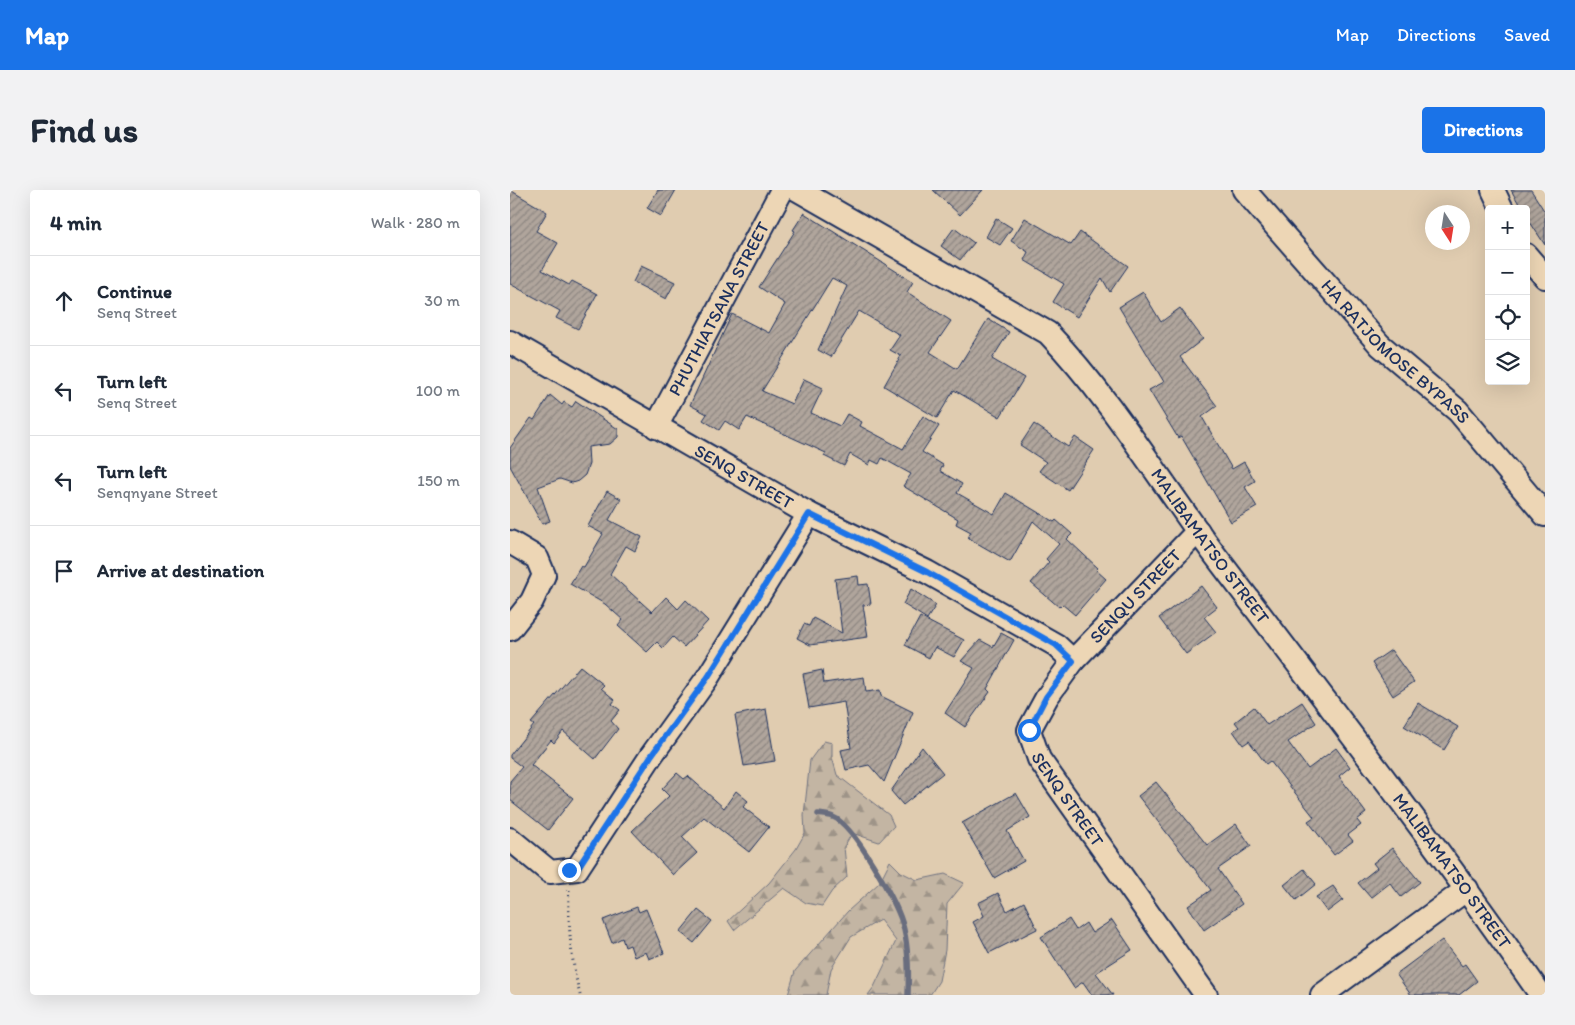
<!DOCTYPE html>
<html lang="en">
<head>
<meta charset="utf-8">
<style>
  body { margin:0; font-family:Itim,sans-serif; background:#f2f2f3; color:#1f2937 }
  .controls { position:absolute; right:15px; top:15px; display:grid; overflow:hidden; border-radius:5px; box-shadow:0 5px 20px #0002 }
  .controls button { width:45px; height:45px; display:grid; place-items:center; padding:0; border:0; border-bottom:1px solid #e0e1e3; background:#fff; color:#1f2937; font:25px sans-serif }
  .compass { position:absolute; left:915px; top:15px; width:45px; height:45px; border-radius:50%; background:#fff; box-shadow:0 5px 20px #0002; rotate:168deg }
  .stop { position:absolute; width:15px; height:15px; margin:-11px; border:4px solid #1a73e8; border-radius:50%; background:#fff }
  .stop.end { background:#1a73e8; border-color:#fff; box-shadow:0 1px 5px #0008 }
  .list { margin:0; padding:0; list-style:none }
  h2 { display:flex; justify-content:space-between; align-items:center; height:65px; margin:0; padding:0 20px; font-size:21px }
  h2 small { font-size:16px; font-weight:400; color:#747a83 }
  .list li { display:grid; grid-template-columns:32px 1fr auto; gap:15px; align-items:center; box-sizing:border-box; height:90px; padding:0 20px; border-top:1px solid #e0e1e3 }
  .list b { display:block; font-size:19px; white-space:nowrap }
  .list p { margin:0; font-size:16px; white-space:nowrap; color:#747a83 }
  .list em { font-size:16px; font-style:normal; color:#747a83 }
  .icon { flex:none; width:28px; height:28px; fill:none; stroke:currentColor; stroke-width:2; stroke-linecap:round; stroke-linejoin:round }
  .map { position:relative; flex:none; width:1035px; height:805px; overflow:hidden; border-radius:5px }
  header { display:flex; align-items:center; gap:30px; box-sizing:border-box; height:70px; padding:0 25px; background:#1a73e8; color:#fff }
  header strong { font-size:24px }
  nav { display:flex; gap:28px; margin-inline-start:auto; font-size:18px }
  .intro { display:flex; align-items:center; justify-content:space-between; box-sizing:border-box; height:120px; padding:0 30px }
  h1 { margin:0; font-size:35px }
  .button { padding:12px 22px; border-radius:5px; background:#1a73e8; color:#fff; font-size:18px; font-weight:700 }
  main { display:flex; gap:30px; padding:0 30px }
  aside { flex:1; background:#fff; border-radius:5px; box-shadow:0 5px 20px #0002 }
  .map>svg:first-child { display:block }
  .forest { fill:url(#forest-firs); stroke:#6f7280 }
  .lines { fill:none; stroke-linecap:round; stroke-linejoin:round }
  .stream { stroke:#696d7e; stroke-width:5.5 }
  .building { fill:url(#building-hatch); stroke:#1b2f5e }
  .minor-casing { stroke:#1b2f5e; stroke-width:26 }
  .path { stroke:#1b2f5e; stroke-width:3; stroke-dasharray:1 4; stroke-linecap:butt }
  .minor { stroke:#edd6b5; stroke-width:22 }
  .route { stroke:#1a73e8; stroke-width:6 }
  .labels { text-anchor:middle; stroke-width:5; stroke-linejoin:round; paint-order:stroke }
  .street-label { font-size:18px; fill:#1b2f5e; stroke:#edd6b5 }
</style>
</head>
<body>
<header>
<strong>Map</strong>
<nav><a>Map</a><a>Directions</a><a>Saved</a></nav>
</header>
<div class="intro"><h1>Find us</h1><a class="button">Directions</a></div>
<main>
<aside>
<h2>4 min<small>Walk · 280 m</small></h2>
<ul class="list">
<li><svg class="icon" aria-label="ahead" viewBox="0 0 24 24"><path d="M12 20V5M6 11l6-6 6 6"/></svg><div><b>Continue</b><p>Senq Street</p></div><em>30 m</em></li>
<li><svg class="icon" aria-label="left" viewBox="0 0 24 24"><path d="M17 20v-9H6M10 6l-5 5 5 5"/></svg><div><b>Turn left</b><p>Senq Street</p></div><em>100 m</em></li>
<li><svg class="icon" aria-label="left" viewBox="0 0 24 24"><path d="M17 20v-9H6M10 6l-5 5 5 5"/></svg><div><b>Turn left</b><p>Senqnyane Street</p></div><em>150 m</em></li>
<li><svg class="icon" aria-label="arrive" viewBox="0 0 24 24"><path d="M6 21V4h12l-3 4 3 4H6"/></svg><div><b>Arrive at destination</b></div></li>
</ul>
</aside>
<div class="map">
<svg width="1035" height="805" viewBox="0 0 1035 805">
  <defs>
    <pattern id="forest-firs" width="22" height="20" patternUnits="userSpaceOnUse" patternTransform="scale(1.25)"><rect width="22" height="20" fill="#c3b5a3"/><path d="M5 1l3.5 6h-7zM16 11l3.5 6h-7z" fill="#9e9488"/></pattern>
    <pattern id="building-hatch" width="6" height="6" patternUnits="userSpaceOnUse" patternTransform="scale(1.25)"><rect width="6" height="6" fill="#b0a59c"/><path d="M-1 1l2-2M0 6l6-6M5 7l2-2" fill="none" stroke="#8e8782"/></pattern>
  </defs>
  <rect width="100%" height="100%" fill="#e0ccb0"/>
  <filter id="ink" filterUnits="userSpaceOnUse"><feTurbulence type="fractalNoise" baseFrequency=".02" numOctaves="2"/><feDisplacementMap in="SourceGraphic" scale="10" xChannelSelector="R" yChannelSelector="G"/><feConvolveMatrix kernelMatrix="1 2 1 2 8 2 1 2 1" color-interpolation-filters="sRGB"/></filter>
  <g filter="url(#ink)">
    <g class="forest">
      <polygon points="314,551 322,553 322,567 327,585 379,625 384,636 369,652 342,643 334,657 337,687 322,701 312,716 296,713 274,698 224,740 218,731 259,693 286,659 295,643 294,625 300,570"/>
      <polygon points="380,671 391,682 407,690 435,684 454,693 437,714 435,760 429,791 420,805 358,805 364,797 386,751 370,730 341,747 321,779 316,805 278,805 285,781 338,721 369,693"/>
    </g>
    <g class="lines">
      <path class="stream" d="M308,624C312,625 319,625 323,627C344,635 385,710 392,732C399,755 399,781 398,805"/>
    </g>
    <g class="building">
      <polygon points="0,0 37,22 26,41 48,53 32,80 59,95 62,91 87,104 68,139 46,128 50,121 0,94"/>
      <polygon points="148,0 166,0 151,26 137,18"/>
      <polygon points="423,0 473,0 450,25"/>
      <polygon points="1001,0 1021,0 1035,22 1035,55 1016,26 1016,19 1012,19"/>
      <polygon points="294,23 403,92 397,102 441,131 420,162 447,179 478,129 499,142 482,169 514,188 490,227 444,200 427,228 374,196 391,166 380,160 390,145 349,121 321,167 308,160 337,96 322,88 252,201 282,214 294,189 313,198 301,223 330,236 337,224 352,232 350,236 393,259 413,226 429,236 412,262 433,275 430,281 452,294 447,303 484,324 496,303 544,332 546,330 562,344 557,349 588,378 586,380 596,389 565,425 552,414 549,417 521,393 539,372 536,369 549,354 523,331 500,372 458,348 461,342 446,334 448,329 393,296 401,284 372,268 369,274 361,270 359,275 340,264 334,276 314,266 316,263 237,227 229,240 215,231 209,240 193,230 197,224 180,215 222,124 259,143 275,114 249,97 285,41 283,40"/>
      <polygon points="486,28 502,38 490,55 476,47"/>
      <polygon points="515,28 561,55 570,42 618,76 600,102 592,88 567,127 543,112 554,94 514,70 518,62 501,51"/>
      <polygon points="444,38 464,53 450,70 431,56"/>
      <polygon points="131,76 165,92 156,109 123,92"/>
      <polygon points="633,102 651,132 670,118 693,149 670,167 707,216 692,227 722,279 734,272 745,291 735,297 747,317 721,332 671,246 668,248 639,200 654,192 609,117"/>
      <polygon points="40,205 52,215 54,212 62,217 66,211 108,239 108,247 100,254 78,257 79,274 75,285 68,291 62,293 50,289 28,297 40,331 32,334 0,276 0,258 21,228 24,230"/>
      <polygon points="524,234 558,257 565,247 584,260 558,300 529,281 536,272 510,255"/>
      <polygon points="97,301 111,309 99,330 132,347 125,361 116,356 100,384 142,422 156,407 168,419 176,410 198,431 174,457 163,447 153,458 147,452 137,462 108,436 113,430 95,414 60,394 71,376 74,377 93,344 78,336"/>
      <polygon points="348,386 349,395 358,394 361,414 353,415 358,447 300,455 287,448 294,434 299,436 303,428 332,443 325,389"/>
      <polygon points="691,396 707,417 694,427 706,442 676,464 649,428"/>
      <polygon points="401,399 426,415 417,429 393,414"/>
      <polygon points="410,427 454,450 444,467 425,457 419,468 395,455"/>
      <polygon points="491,443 504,450 477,499 480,502 455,537 435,523 464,478 451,471 470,450 483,457"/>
      <polygon points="881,460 904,492 883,506 862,473"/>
      <polygon points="70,476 94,495 91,498 105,510 102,514 110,520 101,531 108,539 85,569 53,541 44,553 41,550 21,575 63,608 38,640 0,610 0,591 12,577 0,568 0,565 24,535 21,533"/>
      <polygon points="312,480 314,493 354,487 356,502 370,500 371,506 403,522 374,592 359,575 336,580 331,560 341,558 334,512 299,518 293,484"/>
      <polygon points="792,512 806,533 778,552 798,579 826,558 840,577 829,586 856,623 847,630 851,635 838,645 843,651 824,665 798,631 804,627 760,571 756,574 739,551 733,555 723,541 729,537 725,532 744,517 757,535"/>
      <polygon points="908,513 948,537 934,560 894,536"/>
      <polygon points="256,519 265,571 234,576 225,525"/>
      <polygon points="412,557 433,583 393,615 381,601"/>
      <polygon points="167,583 174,589 178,586 214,618 226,601 238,611 233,617 259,637 239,662 194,627 172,647 187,663 163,685 122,641 159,606 152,599"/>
      <polygon points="646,592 697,655 726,634 741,656 708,679 732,714 694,740 678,716 701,700 628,606"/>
      <polygon points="506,603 520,627 497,641 514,671 484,688 452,633"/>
      <polygon points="882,658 910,692 891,707 880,693 861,708 848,693 867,678 863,673"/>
      <polygon points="794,679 806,694 786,710 774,695"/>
      <polygon points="823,696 833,710 817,722 806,707"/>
      <polygon points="488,703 497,721 514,712 527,739 479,763 463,732 474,726 468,713"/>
      <polygon points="127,717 129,722 136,719 154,763 139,769 136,762 124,767 120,755 115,757 112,748 102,753 93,730"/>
      <polygon points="188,720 202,731 184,753 170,742"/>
      <polygon points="559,729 566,740 576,733 582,743 602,730 622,760 586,783 603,805 582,805 573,792 564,798 531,747"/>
      <polygon points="932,750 952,776 955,774 967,791 949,805 901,805 886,784"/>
    </g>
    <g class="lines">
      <g class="minor-casing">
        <g id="minor">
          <path id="s1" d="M288,0L538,143C602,210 650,291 705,365C815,510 927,655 1031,805"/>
          <path id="s2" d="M734,0L870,155L948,221L1035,325"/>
          <polyline points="983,0 992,19"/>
          <polyline points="1016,65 1035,87"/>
          <path id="s3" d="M0,152L299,324L417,382L546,455L563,471L537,507L519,540L529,569L696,805"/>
          <path id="s4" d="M146,237L272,0"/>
          <polyline points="0,352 27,368 34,385 22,411 0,439"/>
          <path id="s5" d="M563,471L688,341"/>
          <polyline points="0,649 40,682 67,679 141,566 198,487 299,324"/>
          <polyline points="812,805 957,699"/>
        </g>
      </g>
      <path class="path" d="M59,700C58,737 61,770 70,805"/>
      <use href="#minor" class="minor"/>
    </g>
  </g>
  <g class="lines" filter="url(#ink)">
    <polyline class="route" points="59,680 67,679 141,566 198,487 299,324 417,382 546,455 563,471 536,507 519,540"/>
  </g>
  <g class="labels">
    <g class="street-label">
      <text dy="6" stroke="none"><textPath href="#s4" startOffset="134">PHUTHIATSANA STREET</textPath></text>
      <text dy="6" stroke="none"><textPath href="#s2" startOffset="222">HA RATJOMOSE BYPASS</textPath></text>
      <text dy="6" stroke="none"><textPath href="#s3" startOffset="270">SENQ STREET</textPath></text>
      <text dy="6" stroke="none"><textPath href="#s1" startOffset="556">MALIBAMATSO STREET</textPath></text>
      <text dy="6" stroke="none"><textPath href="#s5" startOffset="90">SENQU STREET</textPath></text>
      <text dy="6" stroke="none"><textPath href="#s3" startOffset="810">SENQ STREET</textPath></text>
      <text dy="6" stroke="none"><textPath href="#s1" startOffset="961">MALIBAMATSO STREET</textPath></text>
    </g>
  </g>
</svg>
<div class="controls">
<button>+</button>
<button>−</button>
<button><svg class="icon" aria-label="locate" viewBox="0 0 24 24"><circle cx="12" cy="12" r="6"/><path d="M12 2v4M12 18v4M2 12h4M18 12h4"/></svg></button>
<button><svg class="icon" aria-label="layers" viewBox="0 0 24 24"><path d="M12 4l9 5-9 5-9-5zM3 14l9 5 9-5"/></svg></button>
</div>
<svg class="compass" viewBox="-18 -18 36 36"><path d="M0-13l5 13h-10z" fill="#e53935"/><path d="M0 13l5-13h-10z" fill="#747a83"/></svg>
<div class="stop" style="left:519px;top:540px"></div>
<div class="stop end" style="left:59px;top:680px"></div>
</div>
</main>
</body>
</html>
